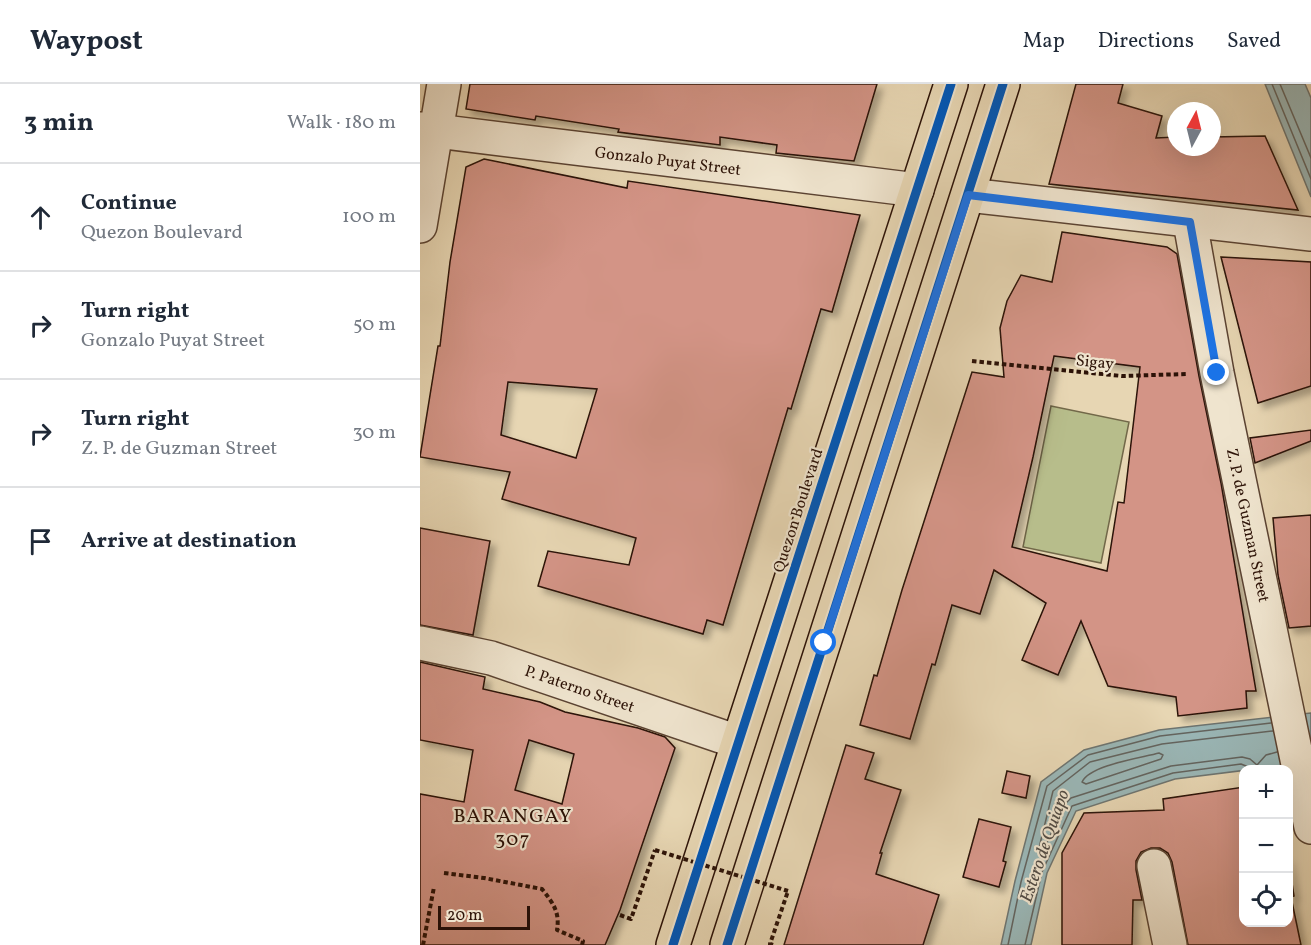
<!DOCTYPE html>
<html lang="en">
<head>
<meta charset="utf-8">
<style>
  body { margin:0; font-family:Vollkorn,serif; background:#f6f6f7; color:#1f2937 }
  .controls { position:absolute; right:18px; bottom:18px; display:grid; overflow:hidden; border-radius:12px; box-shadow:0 6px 24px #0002 }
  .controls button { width:54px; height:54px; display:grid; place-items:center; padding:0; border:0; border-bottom:2px solid #e0e1e3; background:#fff; color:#1f2937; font:30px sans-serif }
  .compass { position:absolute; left:747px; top:18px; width:54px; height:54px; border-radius:50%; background:#fff; box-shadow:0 6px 24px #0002; rotate:7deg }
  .scale { position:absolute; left:18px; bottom:15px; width:92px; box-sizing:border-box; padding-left:6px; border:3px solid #2c1207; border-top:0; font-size:16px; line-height:21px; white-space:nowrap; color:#2c1207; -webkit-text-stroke:4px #efe4ce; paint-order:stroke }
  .stop { position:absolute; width:18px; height:18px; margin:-14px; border:4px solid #1a73e8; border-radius:50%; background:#fff }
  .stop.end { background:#1a73e8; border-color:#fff; box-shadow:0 2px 6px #0008 }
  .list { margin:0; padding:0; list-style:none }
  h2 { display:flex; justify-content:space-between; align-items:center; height:78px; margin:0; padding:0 24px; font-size:26px }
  h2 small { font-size:20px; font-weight:400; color:#747a83 }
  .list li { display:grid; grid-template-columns:39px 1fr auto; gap:18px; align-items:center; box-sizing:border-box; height:108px; padding:0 24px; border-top:2px solid #e0e1e3 }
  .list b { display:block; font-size:22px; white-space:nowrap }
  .list p { margin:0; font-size:20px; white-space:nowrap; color:#747a83 }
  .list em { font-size:20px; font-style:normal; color:#747a83 }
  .icon { flex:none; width:33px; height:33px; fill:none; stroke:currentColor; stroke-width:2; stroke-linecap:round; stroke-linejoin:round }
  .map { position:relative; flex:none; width:891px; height:861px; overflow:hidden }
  header { display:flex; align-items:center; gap:36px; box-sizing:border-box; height:84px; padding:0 30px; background:#fff; border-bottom:2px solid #e0e1e3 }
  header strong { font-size:28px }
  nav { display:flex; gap:33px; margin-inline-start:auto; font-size:21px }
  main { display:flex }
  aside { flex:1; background:#fff }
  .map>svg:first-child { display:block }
  .green { fill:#b7bd8b; stroke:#726849; stroke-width:1.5 }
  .water { fill:#9ab7b7; stroke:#6e7571; stroke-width:1.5 }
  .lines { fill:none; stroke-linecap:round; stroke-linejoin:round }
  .shore { stroke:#63645f; stroke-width:1.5 }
  .building { fill:#d39486; stroke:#2c1207; stroke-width:1.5; fill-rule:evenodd; filter:url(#shadow) }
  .minor-casing { stroke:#5b4332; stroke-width:36 }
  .major-casing { stroke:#2c1207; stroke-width:36 }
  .path { stroke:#2c1207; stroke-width:4; stroke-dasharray:4.5 3; stroke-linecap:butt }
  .minor { stroke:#efe4ce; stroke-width:33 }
  .major { stroke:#e7d6b3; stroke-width:33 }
  .path-bridge { stroke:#2c1207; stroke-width:4; stroke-dasharray:4.5 3; stroke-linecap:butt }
  .cycleway-casing { stroke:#efe4ce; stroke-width:13 }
  .cycleway { stroke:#0057b8; stroke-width:9 }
  .route { stroke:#1a73e8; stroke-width:8 }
  .labels { text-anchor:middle; stroke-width:4.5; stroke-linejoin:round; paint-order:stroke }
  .street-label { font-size:16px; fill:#2c1207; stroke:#efe4ce }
  .water-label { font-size:18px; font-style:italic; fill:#524c45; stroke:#efe4ce }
  .quarter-label { font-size:20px; letter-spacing:1.5px; fill:#2c1207; stroke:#efe4ce }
</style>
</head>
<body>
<header>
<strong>Waypost</strong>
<nav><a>Map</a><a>Directions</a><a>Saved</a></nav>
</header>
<main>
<aside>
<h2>3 min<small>Walk · 180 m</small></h2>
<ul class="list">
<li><svg class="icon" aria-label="ahead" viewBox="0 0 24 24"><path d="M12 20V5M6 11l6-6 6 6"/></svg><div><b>Continue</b><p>Quezon Boulevard</p></div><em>100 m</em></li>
<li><svg class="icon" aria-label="right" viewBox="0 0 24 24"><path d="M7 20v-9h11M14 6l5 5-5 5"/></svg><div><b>Turn right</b><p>Gonzalo Puyat Street</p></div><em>50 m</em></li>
<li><svg class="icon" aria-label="right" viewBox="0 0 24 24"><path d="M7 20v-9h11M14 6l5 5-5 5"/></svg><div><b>Turn right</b><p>Z. P. de Guzman Street</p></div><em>30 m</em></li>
<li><svg class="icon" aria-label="arrive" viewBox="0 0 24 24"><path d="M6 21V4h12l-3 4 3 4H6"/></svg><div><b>Arrive at destination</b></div></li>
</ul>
</aside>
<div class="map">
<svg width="891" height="861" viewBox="0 0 891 861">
  <defs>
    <filter id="shadow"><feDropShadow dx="5.5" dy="5.5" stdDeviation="3" flood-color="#0004"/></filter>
  </defs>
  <rect width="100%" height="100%" fill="#e7d6b3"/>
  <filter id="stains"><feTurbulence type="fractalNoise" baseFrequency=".00333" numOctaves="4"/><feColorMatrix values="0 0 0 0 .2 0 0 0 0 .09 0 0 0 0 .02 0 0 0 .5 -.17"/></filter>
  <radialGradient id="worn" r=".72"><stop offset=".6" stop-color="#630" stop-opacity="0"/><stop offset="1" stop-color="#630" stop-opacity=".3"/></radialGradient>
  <polygon class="green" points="631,322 709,338 681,479 603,463"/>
  <g class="water">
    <polygon points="845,0 885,0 891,14 891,113"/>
    <polygon points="891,629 891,678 755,695 656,727 627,789 611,861 581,861 595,797 621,698 664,666 739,646"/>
  </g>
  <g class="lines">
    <g class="shore">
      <polyline points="852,0 891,95"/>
      <polyline points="860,0 891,74"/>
      <polyline points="853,647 742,660 670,678 633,707 619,764 621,766 624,765 644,721 651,714 751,682 822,673 830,675 837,681 846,671 857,668"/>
      <path d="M739,669L743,671L741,675L666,700L662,698C670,681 721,674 739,669Z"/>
      <polyline points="588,861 601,798 627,702 668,671 740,652 851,639"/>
      <polyline points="605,861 622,788 652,722 753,689 821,680 826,682 829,686"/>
    </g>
  </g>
  <g class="building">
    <polygon points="50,0 457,0 434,77 356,69 357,61 300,53 300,61 198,48 199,45 116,32 115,36 46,25"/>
    <polygon points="656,0 703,0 698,19 742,32 736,54 756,53 756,63 792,63 792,53 845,52 878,126 629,100"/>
    <path d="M64,75L207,104L208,97L440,131L412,228L401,225L371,325L368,324L303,541L287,536L283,550L118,502L128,467L209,481L216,454L82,415L90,388L0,373L18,262H20L30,178L46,83ZM88,298L177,305L156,374L81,351Z"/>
    <path d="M642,148L747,163L757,170L779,292L801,399L836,607H826L827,624L758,632L756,613L688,602L661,537L638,591L602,576L626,519L574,486L560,530L532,521L515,581L512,580L490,655L440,641L454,591L457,592L482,506L552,288L584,293L580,244L587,217L601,191L632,198ZM634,272L720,283L704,419L698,418L687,487L592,463L613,373Z"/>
    <polygon points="801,173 891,178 891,302 838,319"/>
    <polygon points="891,346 891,357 835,379 830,354"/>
    <polygon points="891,431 891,542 869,544 858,491 853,434"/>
    <polygon points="0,444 70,457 53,551 0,541"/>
    <path d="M0,578L65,593L63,605L120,618L145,628L218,644L245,653L255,664L200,826L185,861H0V710L44,718L53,666L0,656ZM109,656L154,670L142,720L95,706Z"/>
    <polygon points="426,661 454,669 445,695 481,706 460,769 462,769 456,790 519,811 503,861 364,861"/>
    <polygon points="587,687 610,692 606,714 582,709"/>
    <polygon points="824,703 824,838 868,838 868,773 874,812 871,813 881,861 768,861 752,778 748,769 740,764 731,764 721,768 716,777 716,786 722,816 713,816 712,861 642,861 642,769 664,729 744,726 743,715"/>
    <polygon points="559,735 591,743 583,777 586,778 579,803 543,793"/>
  </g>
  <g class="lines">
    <g class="minor-casing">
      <g id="minor">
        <polyline points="0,45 497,106"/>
        <polyline points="548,111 891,150"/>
        <polyline points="770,138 797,289 891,743"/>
        <polyline points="0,142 24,0"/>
        <polyline points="0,559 71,574 318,658"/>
        <polyline points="734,782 750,861"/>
      </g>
    </g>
    <g class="major-casing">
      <g id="major">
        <polyline points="253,861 531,0"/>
        <polyline points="307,861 583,0"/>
      </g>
    </g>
    <g class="path">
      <polyline points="552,277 702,292 766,290"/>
      <path d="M24,789L64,794L122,805C133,819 140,828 137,846L163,857L162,861"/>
      <polyline points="200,831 211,835 235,766"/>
      <polyline points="3,861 14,803"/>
      <polyline points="353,861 350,860 368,807"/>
    </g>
    <use href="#minor" class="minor"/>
    <use href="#major" class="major"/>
    <polyline class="path-bridge" points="235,766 368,807"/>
    <g class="cycleway-casing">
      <g id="cycleway">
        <polyline points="253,861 531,0"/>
        <polyline points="307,861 583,0"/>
      </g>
    </g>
    <use href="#cycleway" class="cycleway"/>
  </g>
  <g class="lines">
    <polyline class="route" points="404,559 548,111 770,138 797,289"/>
  </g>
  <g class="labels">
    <g class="street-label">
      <text transform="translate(248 76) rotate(7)" y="6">Gonzalo Puyat Street</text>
      <text transform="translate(675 277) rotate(6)" y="6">Sigay</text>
      <text transform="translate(377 426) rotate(-72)" y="6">Quezon Boulevard</text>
      <text transform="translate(829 441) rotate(78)" y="6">Z. P. de Guzman Street</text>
      <text transform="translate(160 604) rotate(19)" y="6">P. Paterno Street</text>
    </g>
    <g class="water-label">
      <text transform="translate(624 762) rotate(-71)" y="6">Estero de Quiapo</text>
    </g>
    <g class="quarter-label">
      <text x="93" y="738">BARANGAY<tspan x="93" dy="23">307</tspan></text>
    </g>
  </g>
  <rect width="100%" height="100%" filter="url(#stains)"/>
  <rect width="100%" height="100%" fill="url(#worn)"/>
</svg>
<div class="controls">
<button>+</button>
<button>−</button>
<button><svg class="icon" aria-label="locate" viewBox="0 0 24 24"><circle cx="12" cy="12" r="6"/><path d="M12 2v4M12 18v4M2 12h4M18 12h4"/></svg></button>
</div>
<svg class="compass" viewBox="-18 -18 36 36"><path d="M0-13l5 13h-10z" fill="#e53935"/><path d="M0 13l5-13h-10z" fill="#747a83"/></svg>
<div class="scale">20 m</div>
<div class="stop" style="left:404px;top:559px"></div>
<div class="stop end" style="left:797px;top:289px"></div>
</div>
</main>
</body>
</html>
